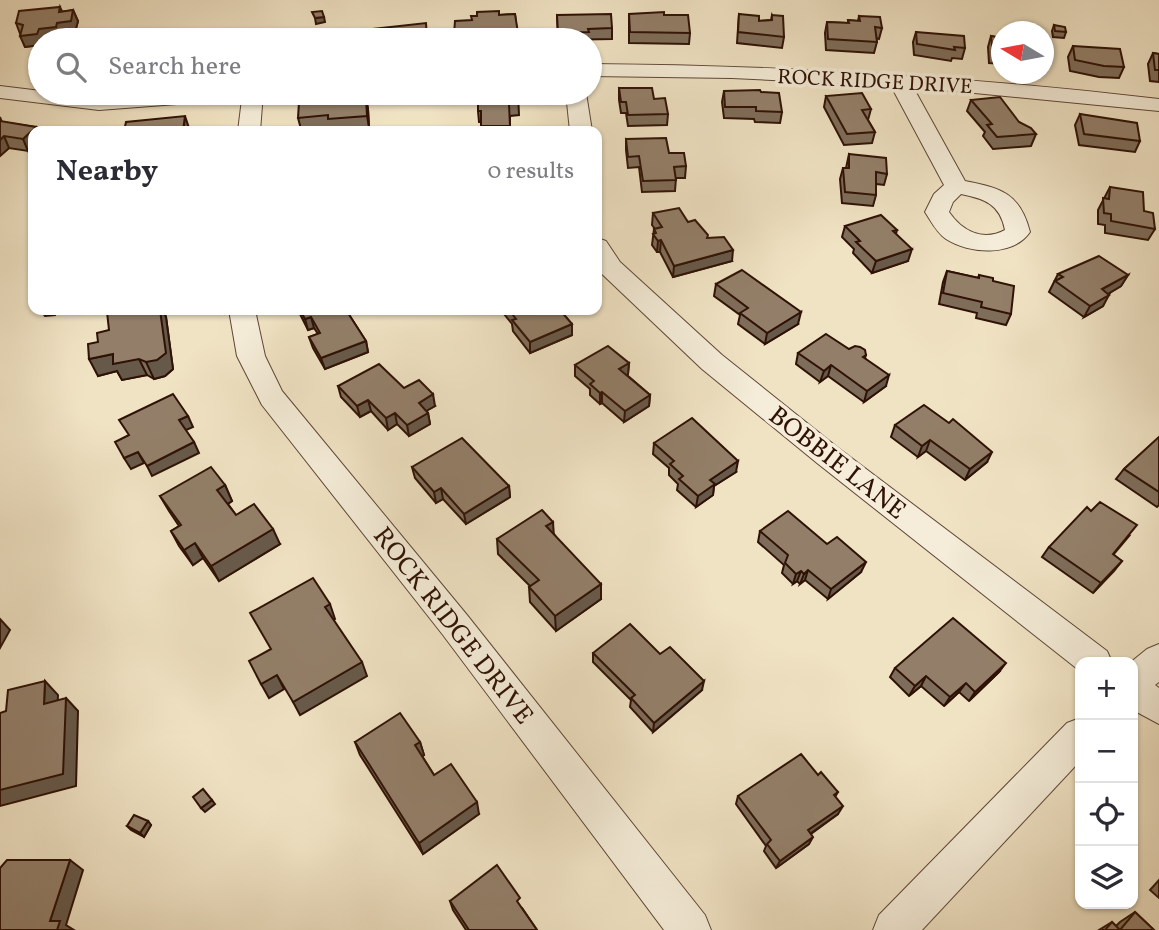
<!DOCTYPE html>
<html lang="en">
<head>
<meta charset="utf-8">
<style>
  body { margin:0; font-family:Vollkorn,serif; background:#f7f7f7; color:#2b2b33 }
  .controls { position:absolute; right:21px; bottom:21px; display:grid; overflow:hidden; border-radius:14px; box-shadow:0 2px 5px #0004 }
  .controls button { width:63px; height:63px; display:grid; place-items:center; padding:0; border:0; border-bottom:2px solid #e1e1e2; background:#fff; color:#2b2b33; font:35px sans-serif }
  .compass { position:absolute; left:991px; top:21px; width:63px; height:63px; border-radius:50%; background:#fff; box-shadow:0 2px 5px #0004; rotate:280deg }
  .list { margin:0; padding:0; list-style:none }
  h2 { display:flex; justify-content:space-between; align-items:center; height:91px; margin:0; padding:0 28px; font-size:30px }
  h2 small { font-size:23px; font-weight:400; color:#7c7c81 }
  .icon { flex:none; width:38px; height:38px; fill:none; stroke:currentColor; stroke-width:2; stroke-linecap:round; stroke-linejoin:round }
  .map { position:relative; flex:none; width:1159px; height:930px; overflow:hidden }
  .search { position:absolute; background:#fff; box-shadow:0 2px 5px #0004; left:28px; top:28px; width:574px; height:77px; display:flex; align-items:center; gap:18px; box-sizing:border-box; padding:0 24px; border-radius:38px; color:#7c7c81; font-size:26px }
  .panel { position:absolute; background:#fff; box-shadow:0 2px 5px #0004; left:28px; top:126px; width:574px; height:189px; border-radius:14px }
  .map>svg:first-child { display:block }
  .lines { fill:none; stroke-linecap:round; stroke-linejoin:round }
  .minor-casing { stroke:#5f4636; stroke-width:2 }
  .minor { fill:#f5edd9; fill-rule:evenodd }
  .wall { fill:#7e6d5a; stroke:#2f1206; stroke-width:2 }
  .shaded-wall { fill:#67594a; stroke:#2f1206; stroke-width:2 }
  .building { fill:#937f69; stroke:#2f1206; stroke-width:2 }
  .labels { text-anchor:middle; stroke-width:7; stroke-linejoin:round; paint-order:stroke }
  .far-street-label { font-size:21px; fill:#2f1206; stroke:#f5edd9 }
  .street-label { font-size:26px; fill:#2f1206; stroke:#f5edd9 }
</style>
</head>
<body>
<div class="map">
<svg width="1159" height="930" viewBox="0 0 1159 930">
  <rect width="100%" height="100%" fill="#f0e3c4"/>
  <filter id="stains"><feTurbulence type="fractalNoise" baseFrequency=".00286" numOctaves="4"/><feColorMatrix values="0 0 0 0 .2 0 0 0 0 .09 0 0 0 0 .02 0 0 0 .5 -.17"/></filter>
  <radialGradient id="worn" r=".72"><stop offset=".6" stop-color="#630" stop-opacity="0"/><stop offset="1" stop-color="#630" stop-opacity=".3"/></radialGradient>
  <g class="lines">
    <g class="minor-casing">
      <g id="minor">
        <path d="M590,64C781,65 970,77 1159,99V111L913,87L965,181C1001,188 1020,193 1030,232C1013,257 969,254 946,239C937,233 931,221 925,212L934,194L944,185L891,86L732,78L590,76ZM961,194C985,199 1000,204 1005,230C983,242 962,231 949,212L953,202Z"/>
        <polygon points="0,86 99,98 166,93 263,93 260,131 238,131 242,99 99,110 0,98"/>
        <polygon points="566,93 586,93 592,131 570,131"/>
        <polygon points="597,238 606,241 620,262 722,355 837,447 1107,651 1112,662 1080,662 1080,671 817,463 702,369 602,274 597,265"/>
        <polygon points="229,310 255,310 265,356 282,391 467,615 705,915 711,930 664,930 443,635 262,405 237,356"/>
        <polygon points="1159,644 1159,682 1155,685 1159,688 1159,724 1133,710 1131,662 1147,649"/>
        <polygon points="1080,718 1080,761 922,930 873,930 879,915 1067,723"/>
      </g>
    </g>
    <use href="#minor" class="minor"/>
  </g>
  <g class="wall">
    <polygon points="73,10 78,21 75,32 62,33 61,38 40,40 40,45 25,47 16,23 62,12"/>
    <polygon points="515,14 518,40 455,40 454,34 472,20 499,15"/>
    <polygon points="629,14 664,15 690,33 689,44 629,43"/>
    <polygon points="739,14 759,21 771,20 772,15 784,37 782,48 737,43"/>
    <polygon points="557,15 612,28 612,39 558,40"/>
    <polygon points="859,16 882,28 879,39 876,38 877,42 874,53 826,50 825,33 827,22 848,23 848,20 858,21"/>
    <polygon points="1054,25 1066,32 1064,38 1053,37 1052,31"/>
    <polygon points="916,32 965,48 962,59 952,58 951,61 914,55 913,42"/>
    <polygon points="991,36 1002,38 1002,64 989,63 988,47"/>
    <polygon points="1073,46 1124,67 1119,78 1099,77 1070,71 1068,57"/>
    <polygon points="1153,53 1159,54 1159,82 1150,81 1148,64"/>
    <polygon points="619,88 654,99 668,114 667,125 628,126 626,113 621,113 619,100"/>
    <polygon points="724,91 761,92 782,112 780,123 755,122 754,119 724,118 722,102"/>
    <polygon points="518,93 519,115 510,116 510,131 482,131 481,122 479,122 478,111 485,104"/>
    <polygon points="826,96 871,109 868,120 875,132 872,143 844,145 824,107"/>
    <polygon points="366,98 368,109 369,127 330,131 330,127 301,129 298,118"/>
    <polygon points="971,100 1019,122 1036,134 1031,146 993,149 983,136 985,132 967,111"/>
    <polygon points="1080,114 1140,141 1135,152 1079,145 1075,125"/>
    <polygon points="0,117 2,122 36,127 28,151 9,148 0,156"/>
    <polygon points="626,139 669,153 686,166 685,178 676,178 675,191 642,192 639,167 628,168 626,150"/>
    <polygon points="849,154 887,174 884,185 876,184 876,195 873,206 842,203 840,179 843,168 846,168"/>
    <polygon points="1110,187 1144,211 1155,229 1148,240 1105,233 1105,225 1098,224 1098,210"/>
    <polygon points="653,213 688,222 708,238 732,261 673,277 660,252 657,252 652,245 654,229 655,229 652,225"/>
    <polygon points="845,226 897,230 896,234 908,261 872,273 853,253 854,249 842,237"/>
    <polygon points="947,271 978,278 979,275 993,281 1011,314 1006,325 976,318 977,313 939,304 943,282"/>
    <polygon points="1058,274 1128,275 1121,286 1108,294 1103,306 1084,317 1049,292"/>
    <polygon points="716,284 798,324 765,344 738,324 740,315 714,296"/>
    <polygon points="118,310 163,310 166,317 173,369 165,376 154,379 147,375 122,380 117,371 98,376 98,342 109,330"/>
    <polygon points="298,310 346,310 366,341 368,352 325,369 313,348 309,337 318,334 314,328 308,330"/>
    <polygon points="504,310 560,310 572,324 572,335 530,353 513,331 512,324 504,314"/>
    <polygon points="849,349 866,355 865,358 886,386 864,402 828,376 820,382 796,364 798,353"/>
    <polygon points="629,363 628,374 627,375 650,395 649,406 624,422 602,403 600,404 590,395 590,389 575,376 575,365"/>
    <polygon points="338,386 404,388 435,406 426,411 428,413 430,424 409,436 397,424 388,430 371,411 360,417 341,397"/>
    <polygon points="895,425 987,462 965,480 926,451 918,457 891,437"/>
    <polygon points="1159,437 1159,505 1157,507 1116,479 1124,469"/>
    <polygon points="654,443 736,472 714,486 713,495 696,507 677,490 678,484 669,475 669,468 653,454"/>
    <polygon points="412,467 509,486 510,497 466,524 443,499 436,503 415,478"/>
    <polygon points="225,485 232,501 228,504 236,515 280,544 219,581 203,558 193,565 179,546 171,531 179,526 169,511 160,496"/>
    <polygon points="760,531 827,544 861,572 828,599 805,580 800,584 797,581 793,584 782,573 784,565 758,542"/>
    <polygon points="554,534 601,599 556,631 530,602 529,587 530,586 498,554 497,539"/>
    <polygon points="1129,536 1113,555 1122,561 1093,593 1042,557 1049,547"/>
    <polygon points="593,653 660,654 702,690 653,732 630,707 631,700 593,662"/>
    <polygon points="895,668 999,672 969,701 959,692 944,706 921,686 909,696 890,677"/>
    <polygon points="355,742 420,742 424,755 422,756 434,775 479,814 423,854 360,755"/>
    <polygon points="818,775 838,792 835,797 838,814 811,834 809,844 776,868 764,851 766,846 736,804 738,796"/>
    <polygon points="148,821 151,825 144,837 131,830 127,826"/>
    <polygon points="1159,880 1159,898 1150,890"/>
    <polygon points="450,901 522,908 537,930 466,930 453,910"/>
    <polygon points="1135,912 1154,930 1099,930 1112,922 1116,926 1120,922"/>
  </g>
  <g class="shaded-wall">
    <polygon points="60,7 65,18 73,10 78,21 75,32 62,33 61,38 40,40 40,45 25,47 20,36 39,29 59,12"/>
    <polygon points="324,17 325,22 316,24 315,18"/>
    <polygon points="366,98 368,109 369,127 367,116"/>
    <polygon points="185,116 189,128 188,131 183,131"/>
    <polygon points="36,127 38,131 33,131 33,146 28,151 23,139"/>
    <polygon points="4,136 9,148 0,156 0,140"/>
    <polygon points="661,240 660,252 657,252 658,241"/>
    <polygon points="912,249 908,261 872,273 876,261"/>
    <polygon points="733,250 732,261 673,277 674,266"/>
    <polygon points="1128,275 1121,286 1096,301 1102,289"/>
    <polygon points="1109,295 1103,306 1084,317 1090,306"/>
    <polygon points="47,310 56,310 55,315 45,316 41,311"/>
    <polygon points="160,310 163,310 166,317 173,369 165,376 154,379 146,362"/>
    <polygon points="801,312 798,324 765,344 767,333"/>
    <polygon points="311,317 314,328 308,330 305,319"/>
    <polygon points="572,324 572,335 530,353 530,342"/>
    <polygon points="366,341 368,352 325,369 321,358"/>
    <polygon points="113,354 139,359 147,375 122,380 117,371 98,376 89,359"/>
    <polygon points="629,363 628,374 619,380 619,369"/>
    <polygon points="831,365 828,376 820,382 824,371"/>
    <polygon points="889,375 886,386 864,402 867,391"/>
    <polygon points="602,392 602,403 600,404 600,393"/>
    <polygon points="433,394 435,406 421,414 419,403"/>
    <polygon points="650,395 649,406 624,422 625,411"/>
    <polygon points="368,400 371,411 360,417 357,406"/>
    <polygon points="395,413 397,424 388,430 386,418"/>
    <polygon points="428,413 430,424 409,436 407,425"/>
    <polygon points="188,416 193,427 184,431 179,420"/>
    <polygon points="930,440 926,451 918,457 922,446"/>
    <polygon points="194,442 199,453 152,476 147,466"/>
    <polygon points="138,452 144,463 131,469 124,458"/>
    <polygon points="992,452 987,462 965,480 970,469"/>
    <polygon points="738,461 736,472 714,486 713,495 696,507 698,496 710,480"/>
    <polygon points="225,485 232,501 224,506 217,490"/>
    <polygon points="509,486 510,497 466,524 464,514"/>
    <polygon points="441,488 443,499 436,503 434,492"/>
    <polygon points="553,522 554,537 546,526"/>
    <polygon points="273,529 280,544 219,581 211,566"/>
    <polygon points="195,543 203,558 193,565 184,550"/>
    <polygon points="1122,561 1114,571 1093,593 1101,583"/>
    <polygon points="866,562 861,572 828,599 831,589"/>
    <polygon points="808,570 805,580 800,584 804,574"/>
    <polygon points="801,571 797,581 793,584 796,574"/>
    <polygon points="601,584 601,599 556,631 555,616"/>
    <polygon points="330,604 335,619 330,622 325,607"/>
    <polygon points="0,619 10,630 0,648"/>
    <polygon points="362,662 367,676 300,715 293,702"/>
    <polygon points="1006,663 999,672 969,701 975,692"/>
    <polygon points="277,675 284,689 269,698 261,684"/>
    <polygon points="926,676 921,686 909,696 915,686"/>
    <polygon points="45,681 58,695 57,717 44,704"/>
    <polygon points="704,681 702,690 653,732 654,723"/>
    <polygon points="966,683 959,692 944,706 950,697"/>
    <polygon points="66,698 78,711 76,786 0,806 0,790"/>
    <polygon points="420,742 424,755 419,758 415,745"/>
    <polygon points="212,800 215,804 205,812 201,808"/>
    <polygon points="477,802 479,814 423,854 419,843"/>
    <polygon points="843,806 838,814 804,838 808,830"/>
    <polygon points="148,821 151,825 144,837 140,833"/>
    <polygon points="813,837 809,844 776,868 780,861"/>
    <polygon points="70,860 83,870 66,925 74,930 57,930 50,921"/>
  </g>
  <g class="building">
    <polygon points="60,7 59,12 73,10 71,21 57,23 56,27 39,29 37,34 20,36 23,25 16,23 19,11"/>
    <polygon points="322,11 324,17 315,18 312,12"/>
    <polygon points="499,11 499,15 515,14 518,33 492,34 492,31 454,34 455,21 472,20 471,16 477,16 477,12"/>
    <polygon points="664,12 664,15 688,15 690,33 630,32 629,14"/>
    <polygon points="611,14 612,28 588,29 589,32 558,33 557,15"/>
    <polygon points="739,14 759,16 759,21 772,20 772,15 783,16 784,37 738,32"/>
    <polygon points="859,16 880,17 882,28 875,27 877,42 828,39 827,22 849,23 848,20 860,21"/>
    <polygon points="426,23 427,39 372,40 373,29"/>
    <polygon points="1054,25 1065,27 1066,32 1055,31"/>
    <polygon points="327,30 328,40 272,40 272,38"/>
    <polygon points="916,32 964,36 965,48 954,47 955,50 917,44"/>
    <polygon points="991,36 1002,38 1002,53 993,53"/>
    <polygon points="1073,46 1120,49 1124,67 1104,66 1075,60"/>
    <polygon points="1153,53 1159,54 1159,70 1155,70"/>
    <polygon points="619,88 652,88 654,99 665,98 668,114 628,115 626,102 621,102"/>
    <polygon points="760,90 761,92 779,93 782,112 756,111 756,107 725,107 724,91"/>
    <polygon points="485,93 518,93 518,104 509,104 510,126 481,126 481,111 478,111 478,104 485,104"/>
    <polygon points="862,93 871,109 862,110 875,132 847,134 826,96"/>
    <polygon points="1000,97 1019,122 1031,128 1036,134 997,137 987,125 992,124 971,100"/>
    <polygon points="366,98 367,116 328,119 328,115 298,118 299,102"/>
    <polygon points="1080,114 1137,123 1140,141 1084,134"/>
    <polygon points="185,116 183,131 124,131 126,122"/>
    <polygon points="0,121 36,127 23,139 4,136 0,140"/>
    <polygon points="666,138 669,153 684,153 686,166 674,167 676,180 643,181 639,156 628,157 626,139"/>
    <polygon points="849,154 886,158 887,174 876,172 876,195 845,192 843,168 849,168"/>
    <polygon points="1110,187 1143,192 1144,211 1153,213 1155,229 1111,221 1111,214 1104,213 1103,198 1109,199"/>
    <polygon points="679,208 688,222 695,220 708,235 707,238 724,237 733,250 674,266 661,240 658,241 653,234 656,233 654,229 662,227 653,213"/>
    <polygon points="881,215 897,230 893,231 912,249 876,261 856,242 860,241 845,226"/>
    <polygon points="1099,256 1128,275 1102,289 1109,295 1090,306 1055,281 1063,277 1058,274"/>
    <polygon points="742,270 801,312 767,333 740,313 748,308 716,284"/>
    <polygon points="947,271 979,278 979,275 993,278 993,281 1014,286 1011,314 981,307 982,302 943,293"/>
    <polygon points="118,310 160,310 166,353 157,360 146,362 139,359 113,364 113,354 89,359 88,344 98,342 97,333 109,330 107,312"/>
    <polygon points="300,310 346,310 366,341 321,358 309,337 320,333 311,317 305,319"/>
    <polygon points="509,310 560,310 572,324 530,342 512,320 516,319"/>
    <polygon points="826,334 849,349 855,346 860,347 865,350 866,355 863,357 889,375 867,391 831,365 824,371 798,353"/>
    <polygon points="608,346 629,363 619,369 650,395 625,411 602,392 600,393 590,384 594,381 575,365"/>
    <polygon points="379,364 404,388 419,380 433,394 419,403 428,413 407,425 395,413 386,418 368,400 357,406 338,386"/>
    <polygon points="173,394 188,416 179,420 194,442 147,466 138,452 124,458 115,442 129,435 119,420"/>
    <polygon points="924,405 949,423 953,419 992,452 970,469 930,440 922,446 895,425"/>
    <polygon points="692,418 738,461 710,480 715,484 698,496 679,479 683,476 670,464 674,461 654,443"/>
    <polygon points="1159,437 1159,492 1124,469"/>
    <polygon points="462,438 509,486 464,514 441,488 434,492 412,467"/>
    <polygon points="211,467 225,485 217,490 236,515 254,504 273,529 211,566 195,543 184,550 171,531 181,525 160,496"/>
    <polygon points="1100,502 1137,525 1113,554 1122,561 1101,583 1049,547 1087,507 1091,511"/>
    <polygon points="542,510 553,522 546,526 601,584 555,616 529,587 539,580 497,539"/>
    <polygon points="788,511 827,544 837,537 866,562 831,589 808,570 804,574 801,571 796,574 785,563 788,555 760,531"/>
    <polygon points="313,578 330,604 325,607 362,662 293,702 277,675 261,684 249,661 271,649 250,613"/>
    <polygon points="953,618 1006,663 975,692 966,683 950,697 926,676 915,686 895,668"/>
    <polygon points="630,624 660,654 670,647 704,681 654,723 631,698 635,695 593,653"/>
    <polygon points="45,681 44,704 66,698 63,774 0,790 0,713 6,711 8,690"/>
    <polygon points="400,713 420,742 415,745 434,775 451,764 477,802 419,843 355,742"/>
    <polygon points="801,754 818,775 821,772 838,792 834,795 843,806 808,830 813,837 780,861 767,844 771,840 738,796"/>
    <polygon points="203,789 212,800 201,808 193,797"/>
    <polygon points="134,815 148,821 140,833 127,826"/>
    <polygon points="7,860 70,860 50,921 60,921 57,930 0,930 0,868"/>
    <polygon points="497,865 520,898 517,901 537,930 469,930 450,901"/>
    <polygon points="1135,912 1154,930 1105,930 1112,922 1120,930"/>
  </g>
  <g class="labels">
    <g class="far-street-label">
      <text transform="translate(875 81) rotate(3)" y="7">ROCK RIDGE DRIVE</text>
    </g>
    <g class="street-label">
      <text transform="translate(838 462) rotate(38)" y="9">BOBBIE LANE</text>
      <text transform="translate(454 625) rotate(52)" y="9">ROCK RIDGE DRIVE</text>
    </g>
  </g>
  <rect width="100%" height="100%" filter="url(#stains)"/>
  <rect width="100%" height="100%" fill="url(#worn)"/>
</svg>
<div class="controls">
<button>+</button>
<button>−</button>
<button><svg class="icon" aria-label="locate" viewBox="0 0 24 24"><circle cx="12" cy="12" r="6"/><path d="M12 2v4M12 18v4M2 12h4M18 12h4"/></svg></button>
<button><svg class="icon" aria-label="layers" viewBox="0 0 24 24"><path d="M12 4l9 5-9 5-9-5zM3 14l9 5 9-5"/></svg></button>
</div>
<svg class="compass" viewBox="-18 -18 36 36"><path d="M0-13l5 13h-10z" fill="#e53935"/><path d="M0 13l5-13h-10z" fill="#7c7c81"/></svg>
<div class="search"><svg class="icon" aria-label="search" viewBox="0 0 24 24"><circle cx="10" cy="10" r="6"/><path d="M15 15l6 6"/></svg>Search here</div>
<section class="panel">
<h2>Nearby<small>0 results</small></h2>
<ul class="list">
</ul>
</section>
</div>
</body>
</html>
